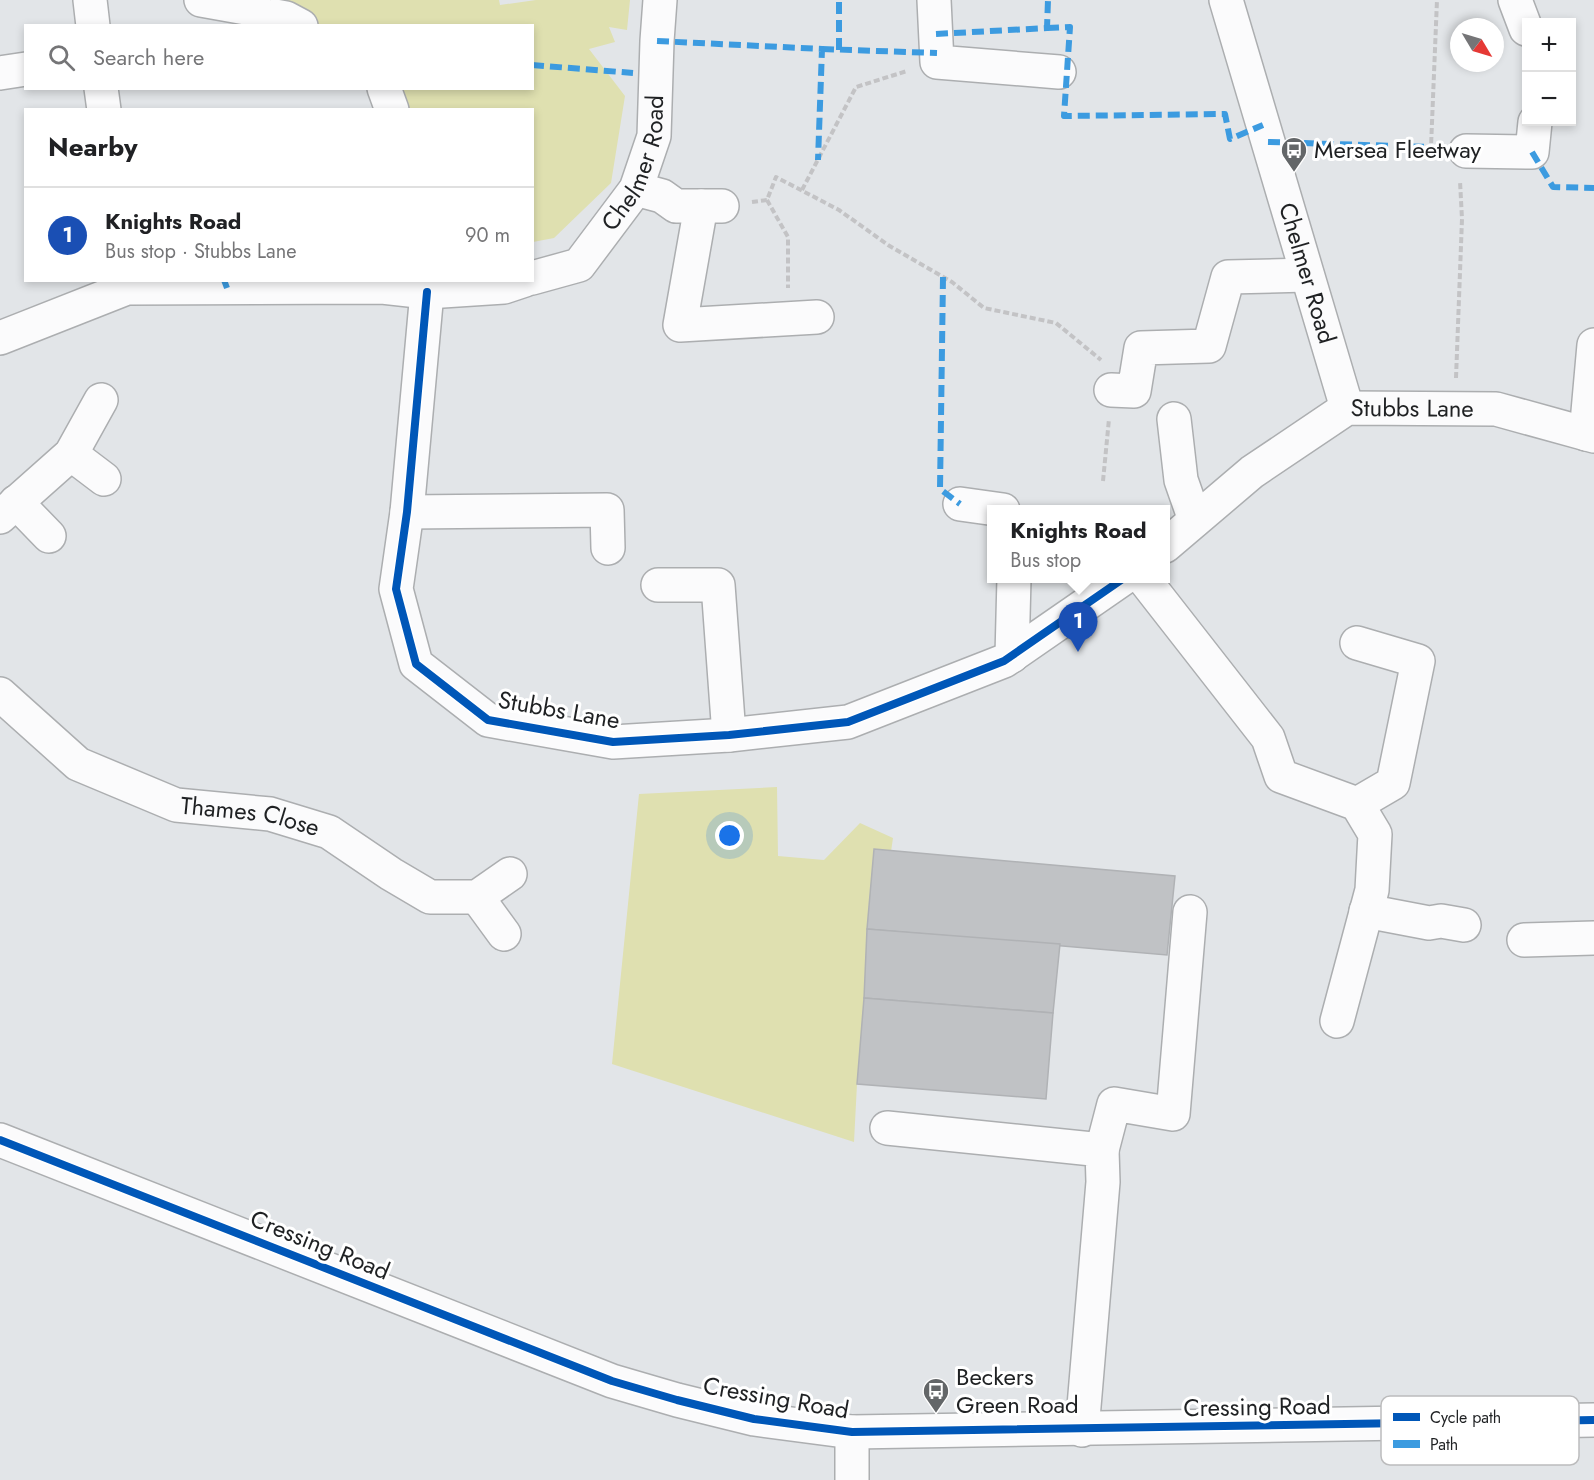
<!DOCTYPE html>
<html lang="en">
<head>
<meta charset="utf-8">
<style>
  body { margin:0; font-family:Jost,sans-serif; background:#f2f2f2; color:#202124 }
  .controls { position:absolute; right:18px; top:18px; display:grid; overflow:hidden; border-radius:0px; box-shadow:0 3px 9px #0003 }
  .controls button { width:54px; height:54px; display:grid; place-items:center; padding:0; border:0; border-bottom:2px solid #e0e0e0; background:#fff; color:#202124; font:30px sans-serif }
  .compass { position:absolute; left:1450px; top:18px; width:54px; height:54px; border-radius:50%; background:#fff; box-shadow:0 3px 9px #0003; rotate:128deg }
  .you { position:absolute; left:730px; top:836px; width:21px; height:21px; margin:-15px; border:4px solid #fff; border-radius:50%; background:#1a73e8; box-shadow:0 0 0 9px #1a73e833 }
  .badge { display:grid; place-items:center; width:39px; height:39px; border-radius:50%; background:#636668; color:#fff; font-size:20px; font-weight:700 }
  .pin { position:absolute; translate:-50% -50px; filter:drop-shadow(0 2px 3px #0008) }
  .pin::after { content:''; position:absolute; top:32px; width:21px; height:18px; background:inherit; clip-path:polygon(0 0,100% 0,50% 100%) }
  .popup { position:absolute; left:987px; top:505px; width:183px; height:78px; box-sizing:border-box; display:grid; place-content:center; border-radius:0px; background:#fff; filter:drop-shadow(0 2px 4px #0005); font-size:20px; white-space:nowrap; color:#757577 }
  .popup b { font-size:22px; color:#202124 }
  .popup::after { content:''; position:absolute; left:50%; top:100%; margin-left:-12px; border:12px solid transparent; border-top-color:#fff }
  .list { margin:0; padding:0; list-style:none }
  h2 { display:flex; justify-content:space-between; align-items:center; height:78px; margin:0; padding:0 24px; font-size:26px }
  h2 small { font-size:20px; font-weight:400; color:#757577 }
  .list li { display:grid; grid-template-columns:39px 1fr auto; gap:18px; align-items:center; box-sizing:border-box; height:96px; padding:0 24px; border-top:2px solid #e0e0e0 }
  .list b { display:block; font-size:22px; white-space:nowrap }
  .list p { margin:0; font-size:20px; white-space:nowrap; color:#757577 }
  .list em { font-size:20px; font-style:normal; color:#757577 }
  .icon { flex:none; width:33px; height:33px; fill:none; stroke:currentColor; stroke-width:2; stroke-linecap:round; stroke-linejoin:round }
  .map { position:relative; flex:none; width:1594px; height:1480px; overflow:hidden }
  .search { position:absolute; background:#fff; box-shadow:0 3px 9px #0003; left:24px; top:24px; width:510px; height:66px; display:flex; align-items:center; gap:15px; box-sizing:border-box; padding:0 21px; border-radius:0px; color:#757577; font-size:22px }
  .panel { position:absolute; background:#fff; box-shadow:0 3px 9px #0003; left:24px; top:108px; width:510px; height:174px; border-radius:0px }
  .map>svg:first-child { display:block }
  .green { fill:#dfe0b0 }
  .building { fill:#c0c2c5; stroke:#b0b2b5; stroke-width:1.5 }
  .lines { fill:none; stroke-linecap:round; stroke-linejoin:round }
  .minor-casing { stroke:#acaeb0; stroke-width:36 }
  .path { stroke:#c3c3c5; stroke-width:4; stroke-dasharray:6 3; stroke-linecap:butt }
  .minor { stroke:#fbfbfc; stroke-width:33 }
  .quiet { stroke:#3c9be0; stroke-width:6; stroke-dasharray:12 6; stroke-linecap:butt }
  .cycleway-casing { stroke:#fff; stroke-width:11 }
  .cycleway { stroke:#0057b8; stroke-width:8 }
  .labels { text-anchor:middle; stroke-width:6; stroke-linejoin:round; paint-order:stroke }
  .poi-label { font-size:24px; fill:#1f2123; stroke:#fff; text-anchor:start }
  .street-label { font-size:24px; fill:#1f2123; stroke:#fff }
  .key { fill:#fff; stroke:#bcbcbd; stroke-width:1.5 }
  .key-label { font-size:16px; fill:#1f2123 }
</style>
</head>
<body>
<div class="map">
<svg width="1594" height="1480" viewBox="0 0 1594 1480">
  <rect width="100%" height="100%" fill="#e2e5e8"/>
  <g class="green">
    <polygon points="278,0 499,0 500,5 536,0 630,0 627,30 609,27 615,42 589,49 625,96 611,183 554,238 533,242 532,110 391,109 389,89 532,88 532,26 295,26"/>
    <polygon points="777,787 778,856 824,860 860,823 893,838 857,1084 854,1142 612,1064 639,794"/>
  </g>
  <g class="building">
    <polygon points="874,849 1175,876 1167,955 867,929"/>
    <polygon points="867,929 1060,944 1053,1013 864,998"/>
    <polygon points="864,998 1053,1013 1046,1099 857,1084"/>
  </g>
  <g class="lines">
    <g class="minor-casing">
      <g id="minor">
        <polyline points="90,0 93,26"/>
        <polyline points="201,0 257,10"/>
        <polyline points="934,0 937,62 1059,72"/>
        <path id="s1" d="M1226,0L1347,408"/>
        <polyline points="1515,0 1526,29"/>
        <polyline points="275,16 286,18 301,26"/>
        <polyline points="0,73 26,69"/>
        <polyline points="101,88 104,110"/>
        <polyline points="384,88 392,110"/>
        <polyline points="1466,151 1532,152 1535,122"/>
        <polyline points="636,189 662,196 676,206 722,206"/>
        <polyline points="701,206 680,325 817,317"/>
        <path id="s2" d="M532,278L579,265L636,189L654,136L657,41L660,0"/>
        <polyline points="427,292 407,512 396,589 416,664 488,720 613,742 729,735 848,722 1004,661 1124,578"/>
        <polyline points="0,338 127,288 382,287 427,292 504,287 525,280"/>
        <polyline points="1111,390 1134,391 1141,348 1209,346 1228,277 1307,275"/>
        <polyline points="1174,419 1181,480 1195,520"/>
        <polyline points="1586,434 1594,345"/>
        <polyline points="71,454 104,479"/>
        <polyline points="16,502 49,536"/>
        <polyline points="960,504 1003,510"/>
        <polyline points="407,512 607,510 608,548"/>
        <polyline points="0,517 71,454 101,400"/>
        <path id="s3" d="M1165,546L1252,472L1347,408L1496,409L1594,436"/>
        <polyline points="1143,578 1268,738 1281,776 1357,804 1375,834 1372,890 1337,1021"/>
        <polyline points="658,585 718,585 729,735"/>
        <polyline points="1012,656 1014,578"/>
        <path id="s4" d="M0,694L78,764L176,805L270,814L329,832L391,874L430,897H477L510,874"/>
        <polyline points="1357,804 1393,783 1418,661 1357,643"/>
        <polyline points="477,897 504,934"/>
        <polyline points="1366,911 1429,923 1441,921 1464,925"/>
        <polyline points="1524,940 1594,938"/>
        <polyline points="887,1128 1102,1150 1103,1182 1082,1430"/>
        <polyline points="0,1140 612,1381 677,1400 754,1419 852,1432 1594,1420"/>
        <polyline points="1102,1150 1114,1104 1173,1114 1190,912"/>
        <polyline points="852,1480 852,1432"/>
      </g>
    </g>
    <g class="path">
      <polyline points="1436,147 1431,147 1437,0"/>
      <polyline points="802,190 856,87 907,71"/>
      <polyline points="767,200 788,237 788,288"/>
      <polyline points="752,202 767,200 776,177 839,210 888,245 952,282 984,308 1056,323 1101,360"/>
      <polyline points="1456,378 1462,219 1460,181"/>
      <polyline points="1103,481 1109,419"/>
    </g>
    <use href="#minor" class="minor"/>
    <g class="quiet">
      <polyline points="1047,28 1070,27 1064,116 1225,114 1230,139 1263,125"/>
      <polyline points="936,34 1047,28 1048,0"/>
      <polyline points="657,41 822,49 818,160"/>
      <polyline points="822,49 937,53"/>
      <polyline points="839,50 839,0"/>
      <polyline points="532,65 633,73"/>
      <polyline points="1268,142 1431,147"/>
      <polyline points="1532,152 1553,187 1594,188"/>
      <polyline points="943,277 940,489 960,504"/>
      <polyline points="224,280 227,288"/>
    </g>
    <g class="cycleway-casing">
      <g id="cycleway">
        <polyline points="427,292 407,512 396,589 416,664 488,720 613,742 729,735 848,722 1004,661 1124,578"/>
        <polyline points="0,1140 612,1381 677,1400 754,1419 852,1432 1594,1420"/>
      </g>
    </g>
    <use href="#cycleway" class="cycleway"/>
  </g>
  <defs>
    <g id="bus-pin" transform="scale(1.35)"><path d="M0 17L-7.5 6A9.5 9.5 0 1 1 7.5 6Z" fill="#636668" stroke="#fff"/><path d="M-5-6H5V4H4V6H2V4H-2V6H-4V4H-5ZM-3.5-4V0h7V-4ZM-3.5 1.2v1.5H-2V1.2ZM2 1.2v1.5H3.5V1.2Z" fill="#fff"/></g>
  </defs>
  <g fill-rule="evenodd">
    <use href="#bus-pin" x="1294" y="150"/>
    <use href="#bus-pin" x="936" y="1391"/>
  </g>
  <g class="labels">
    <g class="poi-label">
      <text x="1314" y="158">Mersea Fleetway</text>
      <text x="956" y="1385">Beckers<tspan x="956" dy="28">Green Road</tspan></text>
    </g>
    <g class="street-label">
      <text dy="8" stroke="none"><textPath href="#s2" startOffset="168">Chelmer Road</textPath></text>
      <text dy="8" stroke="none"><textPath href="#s1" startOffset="285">Chelmer Road</textPath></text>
      <text dy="8" stroke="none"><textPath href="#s3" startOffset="294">Stubbs Lane</textPath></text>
      <text transform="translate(559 710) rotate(10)" y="8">Stubbs Lane</text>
      <text dy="8" stroke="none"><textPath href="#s4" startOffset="286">Thames Close</textPath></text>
      <text transform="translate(320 1245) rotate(22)" y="8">Cressing Road</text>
      <text transform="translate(776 1398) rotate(10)" y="8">Cressing Road</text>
      <text transform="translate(1257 1407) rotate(-1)" y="8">Cressing Road</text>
    </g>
  </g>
  <rect x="1381" y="1396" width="198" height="69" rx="9" class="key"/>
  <rect x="1393" y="1413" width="27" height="8" fill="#0057b8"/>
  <rect x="1393" y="1440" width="27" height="8" fill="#3c9be0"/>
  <g class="key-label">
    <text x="1430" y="1423">Cycle path</text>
    <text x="1430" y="1450">Path</text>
  </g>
</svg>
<div class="controls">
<button>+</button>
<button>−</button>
</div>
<svg class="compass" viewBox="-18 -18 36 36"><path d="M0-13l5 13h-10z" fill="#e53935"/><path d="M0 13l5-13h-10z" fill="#757577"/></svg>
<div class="you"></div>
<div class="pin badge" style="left:1078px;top:652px;background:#1a4fb4">1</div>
<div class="popup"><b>Knights Road</b>Bus stop</div>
<div class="search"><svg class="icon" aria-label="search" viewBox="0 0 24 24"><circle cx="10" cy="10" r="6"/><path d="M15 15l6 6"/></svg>Search here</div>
<section class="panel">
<h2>Nearby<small></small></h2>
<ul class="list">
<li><span class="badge" style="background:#1a4fb4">1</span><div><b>Knights Road</b><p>Bus stop · Stubbs Lane</p></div><em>90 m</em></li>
</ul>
</section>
</div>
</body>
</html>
